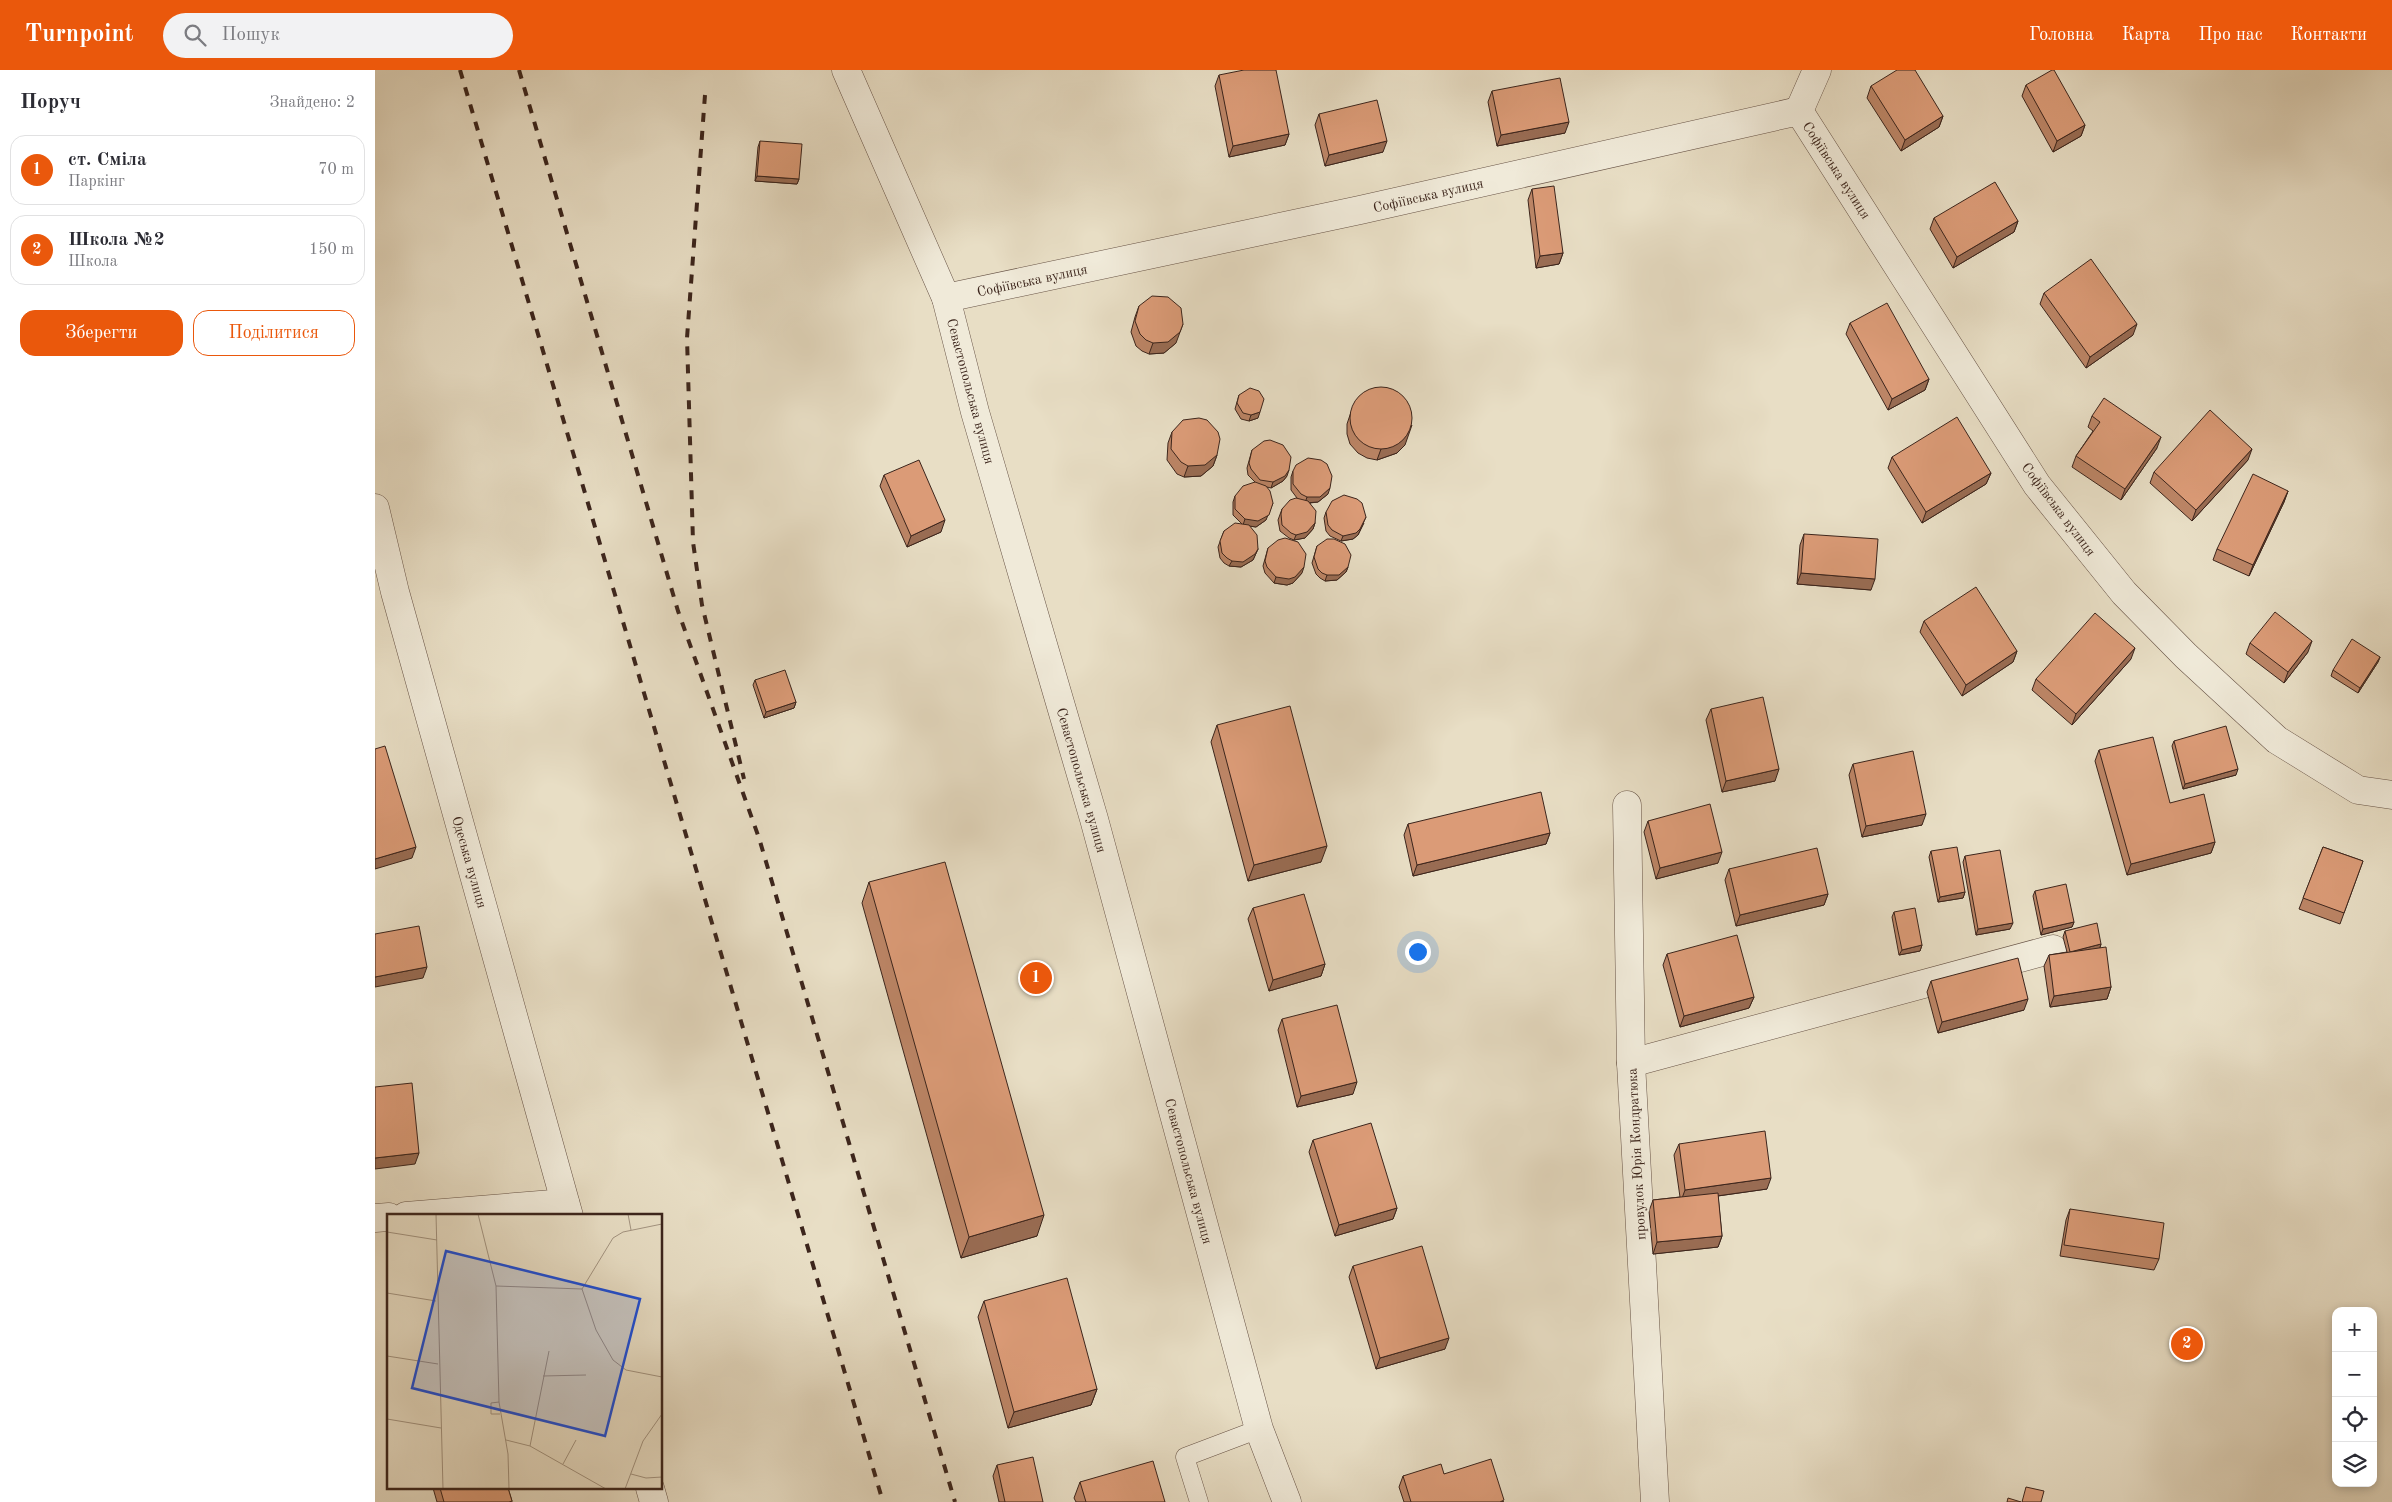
<!DOCTYPE html>
<html lang="uk">
<head>
<meta charset="utf-8">
<style>
  body { margin:0; font-family:"Old Standard TT",serif; background:#f2f2f3; color:#2b2b33 }
  .controls { position:absolute; right:15px; bottom:15px; display:grid; overflow:hidden; border-radius:10px; box-shadow:0 2px 8px #0003 }
  .controls button { width:45px; height:45px; display:grid; place-items:center; padding:0; border:0; border-bottom:1px solid #e1e1e2; background:#fff; color:#2b2b33; font:25px sans-serif }
  .you { position:absolute; left:1042px; top:881px; width:18px; height:18px; margin:-12px; border:4px solid #fff; border-radius:50%; background:#1a73e8; box-shadow:0 0 0 8px #1a73e833 }
  .badge { display:grid; place-items:center; width:32px; height:32px; border-radius:50%; background:#ea580c; color:#fff; font-size:16px; font-weight:700 }
  .pin { position:absolute; translate:-50% -50%; border:2px solid #fff; box-shadow:0 1px 5px #0006 }
  .list { margin:0; padding:0; list-style:none }
  h2 { display:flex; justify-content:space-between; align-items:center; height:65px; margin:0; padding:0 20px; font-size:21px }
  h2 small { font-size:16px; font-weight:400; color:#7c7c81 }
  .list li { display:grid; grid-template-columns:32px 1fr auto; gap:15px; align-items:center; box-sizing:border-box; height:70px; margin:0 10px 10px; padding:0 10px; border:1px solid #e1e1e2; border-radius:15px }
  .list b { display:block; font-size:19px; white-space:nowrap }
  .list p { margin:0; font-size:16px; white-space:nowrap; color:#7c7c81 }
  .list em { font-size:16px; font-style:normal; color:#7c7c81 }
  .actions { display:flex; gap:10px; padding:15px 20px }
  .actions a { flex:1; padding:11px 0; border:1px solid #ea580c; border-radius:15px; text-align:center; font-size:18px; color:#ea580c }
  .actions .main { background:#ea580c; color:#fff }
  .icon { flex:none; width:28px; height:28px; fill:none; stroke:currentColor; stroke-width:2; stroke-linecap:round; stroke-linejoin:round }
  .map { position:relative; flex:none; width:2017px; height:1432px; overflow:hidden }
  header { display:flex; align-items:center; gap:30px; box-sizing:border-box; height:70px; padding:0 25px; background:#ea580c; color:#fff }
  header strong { font-size:24px }
  nav { display:flex; gap:28px; margin-inline-start:auto; font-size:18px }
  .search { width:350px; height:45px; background:#f2f2f3; display:flex; align-items:center; gap:12px; box-sizing:border-box; padding:0 18px; border-radius:28px; color:#7c7c81; font-size:19px }
  main { display:flex }
  aside { flex:1; background:#fff }
  .map>svg:first-child { display:block }
  .lines { fill:none; stroke-linecap:round; stroke-linejoin:round }
  .service-casing { stroke:#675346; stroke-width:19 }
  .minor-casing { stroke:#675346; stroke-width:29 }
  .service { stroke:#f0ead9; stroke-width:18 }
  .minor { stroke:#f0ead9; stroke-width:28 }
  .rail { stroke:#3c251c; stroke-width:4; stroke-dasharray:9 9; stroke-linecap:butt }
  .wall { fill:#bc8566; stroke:#3c251c }
  .shaded-wall { fill:#996c53; stroke:#3c251c }
  .building { fill:#db9b77; stroke:#3c251c }
  .labels { text-anchor:middle; stroke-width:4.5; stroke-linejoin:round; paint-order:stroke }
  .street-label { font-size:14px; fill:#3c251c; stroke:#f0ead9 }
  .inset-road { fill:none; stroke:#a39481; stroke-width:1 }
  .view { fill:#1d4ed8; fill-opacity:0.15; stroke:#1d4ed8; stroke-width:2.5 }
  .inset-edge { fill:none; stroke:#3c251c; stroke-width:2.5 }
</style>
</head>
<body>
<header>
<strong>Turnpoint</strong>
<div class="search"><svg class="icon" aria-label="search" viewBox="0 0 24 24"><circle cx="10" cy="10" r="6"/><path d="M15 15l6 6"/></svg>Пошук</div>
<nav><a>Головна</a><a>Карта</a><a>Про нас</a><a>Контакти</a></nav>
</header>
<main>
<aside>
<h2>Поруч<small>Знайдено: 2</small></h2>
<ul class="list">
<li><span class="badge">1</span><div><b>ст. Сміла</b><p>Паркінг</p></div><em>70 m</em></li>
<li><span class="badge">2</span><div><b>Школа №2</b><p>Школа</p></div><em>150 m</em></li>
</ul>
<div class="actions"><a class="main">Зберегти</a><a>Поділитися</a></div>
</aside>
<div class="map">
<svg width="2017" height="1432" viewBox="0 0 2017 1432">
  <rect width="100%" height="100%" fill="#e8dec5"/>
  <filter id="stains"><feTurbulence type="fractalNoise" baseFrequency=".004" numOctaves="4"/><feColorMatrix values="0 0 0 0 .2 0 0 0 0 .09 0 0 0 0 .02 0 0 0 .5 -.17"/></filter>
  <radialGradient id="worn" r=".72"><stop offset=".6" stop-color="#630" stop-opacity="0"/><stop offset="1" stop-color="#630" stop-opacity=".3"/></radialGradient>
  <g class="lines">
    <g class="service-casing">
      <polyline id="service" points="824,1432 810,1387 884,1359"/>
    </g>
    <g class="minor-casing">
      <g id="minor">
        <polyline points="471,0 571,228 600,342 719,749 884,1359 912,1432"/>
        <polyline points="1424,41 1442,0"/>
        <polyline points="571,228 985,140 1424,41 1662,415 1749,523 1811,586 1902,670 1983,720 2017,725"/>
        <polyline points="0,438 20,522 194,1146"/>
        <polyline points="1252,735 1256,993 1280,1432"/>
        <polyline points="1256,993 1678,879"/>
        <polyline points="31,1146 190,1133"/>
        <polyline points="0,1148 14,1147"/>
        <polyline points="275,1418 279,1432"/>
      </g>
    </g>
    <use href="#service" class="service"/>
    <use href="#minor" class="minor"/>
    <g class="rail">
      <polyline points="85,0 508,1432"/>
      <polyline points="144,0 303,541 384,768 580,1432"/>
      <polyline points="330,25 312,268 318,472 327,535 369,709"/>
    </g>
  </g>
  <g class="wall">
    <polygon points="844,5 914,64 910,75 854,87 840,16"/>
    <polygon points="1651,15 1710,55 1706,66 1678,82 1647,26"/>
    <polygon points="1496,16 1568,46 1564,57 1526,81 1492,28"/>
    <polygon points="1117,21 1190,63 1122,76 1113,32"/>
    <polygon points="944,44 1008,82 950,96 940,55"/>
    <polygon points="385,71 424,109 422,114 380,111 383,77"/>
    <polygon points="1157,119 1188,183 1184,194 1161,198 1153,130"/>
    <polygon points="1559,148 1643,151 1639,162 1578,198 1555,159"/>
    <polygon points="1669,223 1758,265 1711,298 1665,234"/>
    <polygon points="764,236 801,273 789,283 774,284 767,281 761,276 756,262 760,247"/>
    <polygon points="1475,253 1554,309 1550,320 1513,340 1471,264"/>
    <polygon points="864,325 883,348 874,351 866,349 860,339"/>
    <polygon points="976,342 1030,375 1022,383 1002,390 992,388 983,383 975,374 972,364 972,354"/>
    <polygon points="1717,346 1782,378 1746,430 1697,397 1701,386 1718,361 1713,357"/>
    <polygon points="797,362 842,385 838,396 826,406 809,407 802,404 792,390 793,373"/>
    <polygon points="877,380 912,406 908,411 896,418 892,417 891,450 881,457 874,456 883,479 878,490 866,497 854,496 849,493 845,488 843,477 849,461 867,454 858,445 858,432 860,426 880,412 873,405 872,398"/>
    <polygon points="1517,387 1616,403 1611,414 1547,453 1513,398"/>
    <polygon points="1873,390 1817,451 1775,413 1779,402"/>
    <polygon points="918,401 953,424 943,432 935,433 940,453 938,459 930,468 919,470 914,468 905,461 903,450 907,439 922,428 916,420 916,407"/>
    <polygon points="509,405 566,462 532,477 505,416"/>
    <polygon points="1913,421 1909,432 1874,506 1838,490 1842,479"/>
    <polygon points="951,442 989,453 983,465 978,469 966,471 955,466 951,461 949,448"/>
    <polygon points="1429,464 1496,520 1422,514 1425,475"/>
    <polygon points="942,476 973,497 971,502 962,510 950,511 945,508 941,504 937,493"/>
    <polygon points="893,478 927,503 918,513 912,515 899,513 890,503 888,496"/>
    <polygon points="1549,551 1642,581 1638,592 1587,626 1545,562"/>
    <polygon points="1875,573 1933,582 1909,613 1871,584"/>
    <polygon points="2005,587 2003,592 1983,623 1956,606 1958,600"/>
    <polygon points="1756,589 1697,655 1657,620 1661,609"/>
    <polygon points="380,610 421,632 419,638 389,648 378,615"/>
    <polygon points="1336,639 1400,711 1347,722 1331,650"/>
    <polygon points="842,655 946,792 873,811 836,672"/>
    <polygon points="1799,671 1861,705 1808,719 1797,676"/>
    <polygon points="1724,680 1795,733 1840,772 1836,783 1752,805 1720,691"/>
    <polygon points="1478,694 1547,755 1487,767 1474,705"/>
    <polygon points="1273,751 1343,793 1281,809 1269,762"/>
    <polygon points="1033,754 1175,763 1171,774 1038,806 1029,765"/>
    <polygon points="1948,777 1988,791 1965,854 1924,839"/>
    <polygon points="1556,781 1590,822 1588,828 1563,832 1554,787"/>
    <polygon points="1590,786 1635,859 1601,865 1588,792"/>
    <polygon points="1354,799 1453,824 1449,835 1361,856 1350,810"/>
    <polygon points="494,812 662,1166 586,1188 487,833"/>
    <polygon points="1660,821 1699,852 1697,857 1666,865 1658,826"/>
    <polygon points="878,838 950,894 946,906 894,921 873,849"/>
    <polygon points="1519,842 1547,875 1545,881 1524,885 1517,847"/>
    <polygon points="1690,861 1726,874 1725,878 1736,917 1732,929 1675,937 1669,896 1674,885 1692,882 1688,867"/>
    <polygon points="1292,884 1379,927 1374,938 1305,957 1288,895"/>
    <polygon points="1556,911 1649,940 1563,963 1552,922"/>
    <polygon points="907,949 978,1024 922,1037 903,960"/>
    <polygon points="938,1070 1022,1138 1018,1149 960,1166 934,1082"/>
    <polygon points="1304,1074 1392,1119 1343,1126 1347,1166 1343,1177 1278,1184 1274,1141 1278,1130 1305,1127 1299,1085"/>
    <polygon points="1695,1139 1784,1189 1779,1200 1685,1186 1691,1150"/>
    <polygon points="978,1196 1070,1279 1001,1299 974,1207"/>
    <polygon points="609,1231 722,1319 716,1335 633,1358 603,1247"/>
    <polygon points="622,1395 668,1432 624,1432 618,1406"/>
    <polygon points="1069,1404 1129,1432 1029,1432 1024,1417 1028,1406"/>
    <polygon points="705,1412 790,1432 701,1432 699,1428"/>
    <polygon points="58,1418 133,1418 137,1431 137,1432 62,1432"/>
  </g>
  <g class="shaded-wall">
    <polygon points="1568,46 1564,57 1526,81 1530,70"/>
    <polygon points="1194,52 1190,63 1122,76 1126,65"/>
    <polygon points="1710,55 1706,66 1678,82 1682,71"/>
    <polygon points="914,64 910,75 854,87 858,76"/>
    <polygon points="1012,71 1008,82 950,96 954,85"/>
    <polygon points="382,106 424,109 422,114 380,111"/>
    <polygon points="1643,151 1639,162 1578,198 1582,187"/>
    <polygon points="1188,183 1184,194 1161,198 1165,186"/>
    <polygon points="808,254 801,273 789,283 774,284 778,273"/>
    <polygon points="1762,254 1758,265 1711,298 1715,287"/>
    <polygon points="1554,309 1550,320 1513,340 1517,329"/>
    <polygon points="885,342 883,348 874,351 876,345"/>
    <polygon points="1037,355 1030,375 1022,383 1002,390 1006,379"/>
    <polygon points="1786,367 1782,378 1746,430 1750,419"/>
    <polygon points="1877,379 1873,390 1817,451 1821,440"/>
    <polygon points="842,385 838,396 826,406 809,407 813,396"/>
    <polygon points="914,400 912,406 908,411 896,418 898,412"/>
    <polygon points="1616,403 1611,414 1547,453 1551,442"/>
    <polygon points="955,418 953,424 943,432 930,433 932,427"/>
    <polygon points="1913,421 1909,432 1874,506 1878,495"/>
    <polygon points="898,433 891,450 881,457 868,455 870,449"/>
    <polygon points="991,447 983,465 978,469 966,471 968,466"/>
    <polygon points="570,450 566,462 532,477 536,466"/>
    <polygon points="940,453 938,459 930,468 919,470 921,465"/>
    <polygon points="883,479 878,490 866,497 854,496 857,491"/>
    <polygon points="929,497 927,503 918,513 912,515 899,513 901,507"/>
    <polygon points="973,497 971,502 962,510 950,511 952,505"/>
    <polygon points="1426,503 1500,509 1496,520 1422,514"/>
    <polygon points="1937,571 1933,582 1909,613 1913,602"/>
    <polygon points="1760,578 1756,589 1697,655 1701,644"/>
    <polygon points="1642,581 1638,592 1587,626 1591,615"/>
    <polygon points="2005,587 2003,592 1983,623 1985,618"/>
    <polygon points="421,632 419,638 389,648 391,642"/>
    <polygon points="1404,699 1400,711 1347,722 1351,711"/>
    <polygon points="1863,699 1861,705 1808,719 1810,714"/>
    <polygon points="1551,744 1547,755 1487,767 1491,756"/>
    <polygon points="1175,763 1171,774 1038,806 1042,795"/>
    <polygon points="1840,772 1836,783 1752,805 1756,794"/>
    <polygon points="952,776 946,792 873,811 879,795"/>
    <polygon points="41,777 37,788 0,799 0,789"/>
    <polygon points="1347,782 1343,793 1281,809 1285,798"/>
    <polygon points="1590,822 1588,828 1563,832 1565,827"/>
    <polygon points="1453,824 1449,835 1361,856 1365,845"/>
    <polygon points="1699,852 1697,857 1666,865 1668,859"/>
    <polygon points="1638,853 1635,859 1601,865 1603,859"/>
    <polygon points="1726,874 1724,880 1695,882"/>
    <polygon points="1547,875 1545,881 1524,885 1527,880"/>
    <polygon points="950,894 946,906 894,921 898,910"/>
    <polygon points="52,897 48,908 0,917 0,907"/>
    <polygon points="1736,917 1732,929 1675,937 1679,926"/>
    <polygon points="1379,927 1374,938 1305,957 1309,946"/>
    <polygon points="1653,929 1649,940 1563,963 1567,952"/>
    <polygon points="982,1012 978,1024 922,1037 926,1026"/>
    <polygon points="44,1083 40,1094 0,1099 0,1088"/>
    <polygon points="1396,1108 1392,1119 1306,1131 1310,1120"/>
    <polygon points="1022,1138 1018,1149 960,1166 964,1155"/>
    <polygon points="669,1145 662,1166 586,1188 594,1167"/>
    <polygon points="1347,1166 1343,1177 1278,1184 1282,1172"/>
    <polygon points="1074,1268 1070,1279 1001,1299 1005,1288"/>
    <polygon points="722,1319 716,1335 633,1358 639,1342"/>
  </g>
  <g class="building">
    <polygon points="869,0 901,0 914,64 858,76 844,5"/>
    <polygon points="1522,0 1540,0 1568,46 1530,70 1496,16"/>
    <polygon points="1677,0 1679,0 1710,55 1682,71 1651,15"/>
    <polygon points="1185,8 1194,52 1126,65 1117,21"/>
    <polygon points="1002,30 1012,71 954,85 944,44"/>
    <polygon points="385,71 427,74 424,109 382,106"/>
    <polygon points="1620,112 1643,151 1582,187 1559,148"/>
    <polygon points="1179,116 1188,183 1165,186 1157,119"/>
    <polygon points="1716,189 1762,254 1715,287 1669,223"/>
    <polygon points="777,226 793,227 806,238 808,254 805,262 793,272 778,273 771,270 765,264 760,251 764,236"/>
    <polygon points="1512,233 1554,309 1517,329 1475,253"/>
    <circle cx="1006" cy="348" r="31"/>
    <polygon points="875,318 884,321 889,329 885,342 876,345 868,343 862,333 864,325"/>
    <polygon points="1729,328 1786,367 1750,419 1701,386 1725,352 1717,346"/>
    <polygon points="1835,340 1877,379 1821,440 1779,402"/>
    <polygon points="1582,347 1616,403 1551,442 1517,387"/>
    <polygon points="824,348 832,350 843,362 845,369 842,385 830,395 813,396 806,392 796,379 797,362 808,350"/>
    <polygon points="895,370 908,375 916,387 914,400 910,406 898,412 885,410 876,399 874,393 877,380 889,371"/>
    <polygon points="933,388 946,390 952,394 957,406 955,418 945,427 932,427 926,424 918,414 918,401 921,395"/>
    <polygon points="544,390 570,450 536,466 509,405"/>
    <polygon points="1878,404 1913,421 1878,495 1842,479"/>
    <polygon points="880,412 891,416 895,421 898,433 894,445 883,451 870,449 860,439 860,426 868,416"/>
    <polygon points="969,425 982,429 987,433 991,447 985,459 981,463 968,466 957,460 953,455 951,442 957,431"/>
    <polygon points="921,428 933,431 941,441 940,453 932,462 921,465 916,463 907,455 906,444 907,439 915,430"/>
    <polygon points="860,453 874,455 882,465 883,479 880,484 868,492 857,491 852,488 847,483 845,471 849,461"/>
    <polygon points="1429,464 1503,469 1500,509 1426,503"/>
    <polygon points="910,468 923,472 931,484 929,497 920,507 914,509 901,507 892,497 890,491 893,478 903,470"/>
    <polygon points="952,469 959,469 970,474 976,485 973,497 964,505 952,505 947,503 943,499 939,487 942,476"/>
    <polygon points="1601,517 1642,581 1591,615 1549,551"/>
    <polygon points="1900,542 1937,571 1913,602 1875,573"/>
    <polygon points="1720,543 1760,578 1701,644 1661,609"/>
    <polygon points="1977,569 2005,587 1985,618 1958,600"/>
    <polygon points="410,600 421,632 391,642 380,610"/>
    <polygon points="1388,627 1404,699 1351,711 1336,639"/>
    <polygon points="915,636 952,776 879,795 842,655"/>
    <polygon points="1851,656 1863,699 1810,714 1799,671"/>
    <polygon points="1778,667 1795,733 1829,724 1840,772 1756,794 1724,680"/>
    <polygon points="10,676 41,777 0,789 0,679"/>
    <polygon points="1538,681 1551,744 1491,756 1478,694"/>
    <polygon points="1166,722 1175,763 1042,795 1033,754"/>
    <polygon points="1335,734 1347,782 1285,798 1273,751"/>
    <polygon points="1582,777 1590,822 1565,827 1556,781"/>
    <polygon points="1948,777 1988,791 1969,843 1928,828"/>
    <polygon points="1442,778 1453,824 1365,845 1354,799"/>
    <polygon points="1625,780 1638,853 1603,859 1590,786"/>
    <polygon points="570,792 669,1145 594,1167 494,812"/>
    <polygon points="1691,814 1699,852 1668,859 1660,821"/>
    <polygon points="929,824 950,894 898,910 878,838"/>
    <polygon points="1540,838 1547,875 1527,880 1519,842"/>
    <polygon points="1722,853 1726,874 1695,882 1690,861"/>
    <polygon points="44,856 52,897 0,907 0,864"/>
    <polygon points="1362,865 1379,927 1309,946 1292,884"/>
    <polygon points="1731,877 1736,917 1679,926 1674,885"/>
    <polygon points="1643,888 1653,929 1567,952 1556,911"/>
    <polygon points="962,935 982,1012 926,1026 907,949"/>
    <polygon points="37,1013 44,1083 0,1088 0,1017"/>
    <polygon points="996,1053 1022,1138 964,1155 938,1070"/>
    <polygon points="1390,1061 1396,1108 1310,1120 1304,1074"/>
    <polygon points="1343,1123 1347,1166 1282,1172 1278,1130"/>
    <polygon points="1695,1139 1789,1153 1784,1189 1689,1175"/>
    <polygon points="1047,1176 1074,1268 1005,1288 978,1196"/>
    <polygon points="692,1208 722,1319 639,1342 609,1231"/>
    <polygon points="658,1387 668,1432 630,1432 622,1395"/>
    <polygon points="1116,1389 1129,1430 1125,1432 1036,1432 1028,1406 1066,1394 1069,1404"/>
    <polygon points="778,1391 790,1432 711,1432 705,1412"/>
    <polygon points="1651,1417 1669,1421 1666,1432 1647,1432"/>
    <polygon points="65,1418 133,1418 137,1431 134,1432 69,1432"/>
    <polygon points="1633,1428 1646,1432 1632,1432"/>
  </g>
  <g class="labels">
    <g class="street-label">
      <text transform="translate(1462 100) rotate(57)" y="5">Софіївська вулиця</text>
      <text transform="translate(1053 125) rotate(-13)" y="5">Софіївська вулиця</text>
      <text transform="translate(657 210) rotate(-12)" y="5">Софіївська вулиця</text>
      <text transform="translate(596 321) rotate(75)" y="5">Севастопольська вулиця</text>
      <text transform="translate(1684 439) rotate(53)" y="5">Софіївська вулиця</text>
      <text transform="translate(707 710) rotate(74)" y="5">Севастопольська вулиця</text>
      <text transform="translate(95 792) rotate(74)" y="5">Одеська вулиця</text>
      <text transform="translate(1261 1084) rotate(-93)" y="5">провулок Юрія Кондратюка</text>
      <text transform="translate(814 1101) rotate(75)" y="5">Севастопольська вулиця</text>
    </g>
  </g>
  <g transform="translate(12 1144)">
    <rect width="275" height="275" fill="#e8dec5"/>
    <path class="inset-road" d="M49,0L56,275M91,0L109,72L112,188L121,240L122,275M241,0L244,16M0,18L50,26M109,72L195,75L209,116L226,146L239,156L275,163M195,75L226,24L236,18L275,10M0,79L49,87M0,142L51,150M156,162L199,161M112,188L104,189V200H113M0,205L54,214M119,226L143,232L219,275M143,232L162,137M176,250L189,226M244,260L259,264L275,263M238,275L256,227L275,200"/>
    <path class="view" d="M59,37L253,85L218,222L25,174Z"/>
    <rect width="275" height="275" class="inset-edge"/>
  </g>
  <rect width="100%" height="100%" filter="url(#stains)"/>
  <rect width="100%" height="100%" fill="url(#worn)"/>
</svg>
<div class="controls">
<button>+</button>
<button>−</button>
<button><svg class="icon" aria-label="locate" viewBox="0 0 24 24"><circle cx="12" cy="12" r="6"/><path d="M12 2v4M12 18v4M2 12h4M18 12h4"/></svg></button>
<button><svg class="icon" aria-label="layers" viewBox="0 0 24 24"><path d="M12 4l9 5-9 5-9-5zM3 14l9 5 9-5"/></svg></button>
</div>
<div class="you"></div>
<div class="pin badge" style="left:661px;top:908px">1</div>
<div class="pin badge" style="left:1812px;top:1274px">2</div>
</div>
</main>
</body>
</html>
